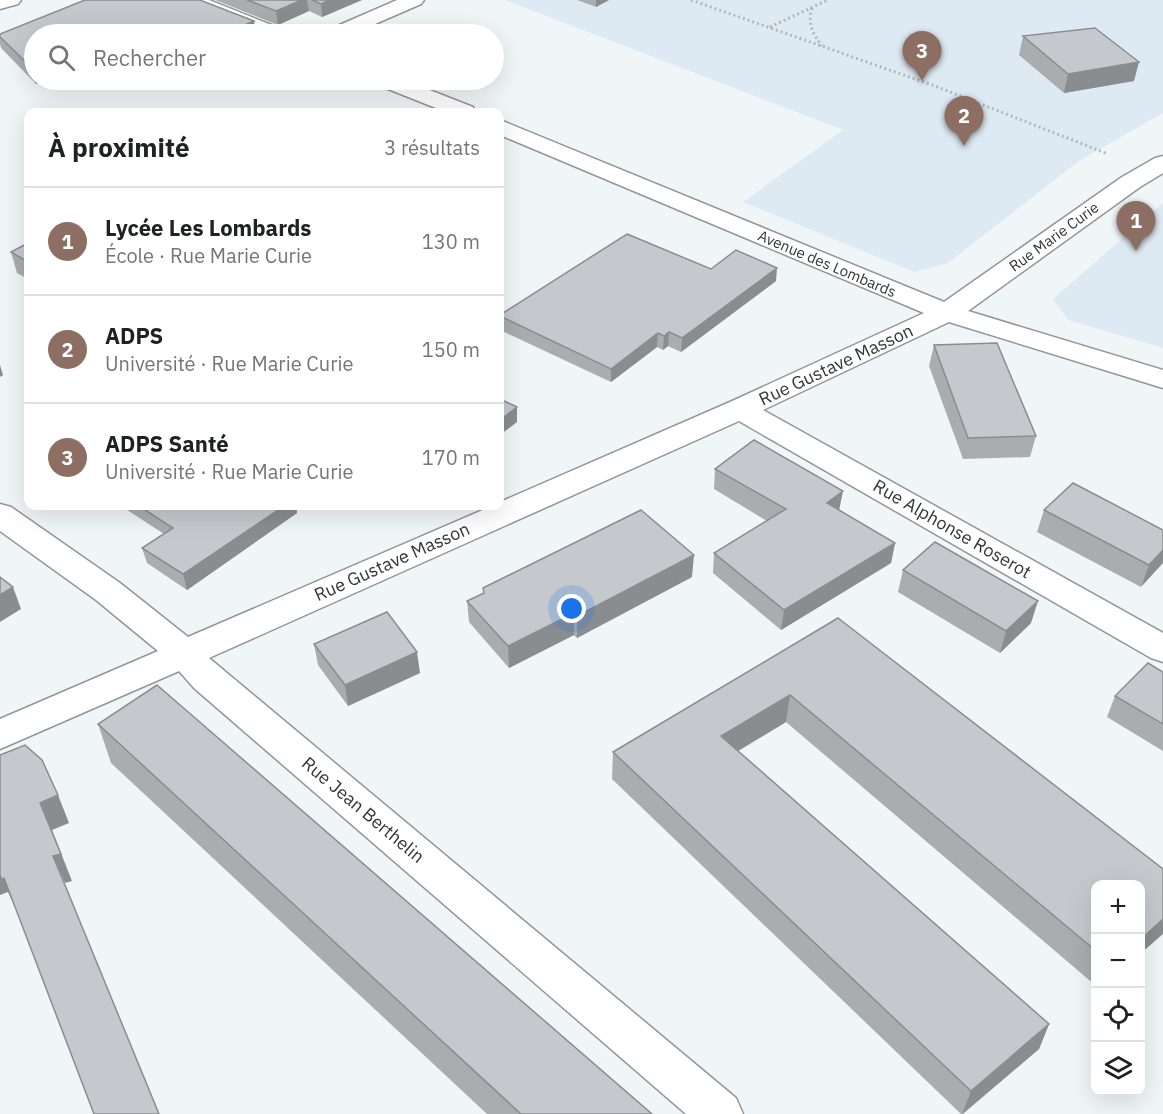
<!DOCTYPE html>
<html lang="fr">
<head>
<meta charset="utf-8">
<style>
  body { margin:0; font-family:"IBM Plex Sans",sans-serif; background:#f6f6f6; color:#202124 }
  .controls { position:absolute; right:18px; bottom:18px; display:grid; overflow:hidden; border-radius:12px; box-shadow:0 6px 24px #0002 }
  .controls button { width:54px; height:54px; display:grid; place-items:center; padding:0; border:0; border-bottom:2px solid #e0e0e0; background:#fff; color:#202124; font:30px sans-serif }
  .you { position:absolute; left:572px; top:609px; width:21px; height:21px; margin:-15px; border:4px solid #fff; border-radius:50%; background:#1a73e8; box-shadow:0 0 0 9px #1a73e833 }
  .badge { display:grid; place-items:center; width:39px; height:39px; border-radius:50%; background:#0f766e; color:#fff; font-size:20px; font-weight:700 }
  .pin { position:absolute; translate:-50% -50px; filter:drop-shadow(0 2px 3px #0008) }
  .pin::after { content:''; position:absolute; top:32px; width:21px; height:18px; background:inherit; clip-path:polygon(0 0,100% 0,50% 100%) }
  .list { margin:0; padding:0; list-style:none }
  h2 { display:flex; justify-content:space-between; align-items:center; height:78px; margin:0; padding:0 24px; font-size:26px }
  h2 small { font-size:20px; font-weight:400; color:#757577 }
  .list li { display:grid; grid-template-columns:39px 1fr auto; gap:18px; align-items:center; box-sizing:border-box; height:108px; padding:0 24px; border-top:2px solid #e0e0e0 }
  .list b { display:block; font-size:22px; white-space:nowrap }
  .list p { margin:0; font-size:20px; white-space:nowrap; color:#757577 }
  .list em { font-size:20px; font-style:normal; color:#757577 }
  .icon { flex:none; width:33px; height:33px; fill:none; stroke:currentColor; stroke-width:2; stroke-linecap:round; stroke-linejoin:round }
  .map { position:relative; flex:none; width:1163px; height:1114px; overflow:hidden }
  .search { position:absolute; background:#fff; box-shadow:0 6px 24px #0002; left:24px; top:24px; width:480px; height:66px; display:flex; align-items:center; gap:15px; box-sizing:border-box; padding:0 21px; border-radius:33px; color:#757577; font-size:22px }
  .panel { position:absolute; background:#fff; box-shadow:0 6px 24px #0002; left:24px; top:108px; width:480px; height:402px; border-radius:12px }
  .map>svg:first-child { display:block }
  .built { fill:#deeaf3 }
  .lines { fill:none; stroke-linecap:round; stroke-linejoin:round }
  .minor-casing { stroke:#92969a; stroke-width:3 }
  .path { stroke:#b3b7ba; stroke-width:3; stroke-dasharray:2 3; stroke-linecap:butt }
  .minor { fill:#fff; fill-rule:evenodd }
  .wall { fill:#a9adb0 }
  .shaded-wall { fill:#8a8d90 }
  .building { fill:#c5c9cd; stroke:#8a8d90; stroke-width:1.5 }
  .labels { text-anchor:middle; stroke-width:4.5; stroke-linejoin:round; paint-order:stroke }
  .far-street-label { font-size:15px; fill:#333536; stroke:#fff }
  .street-label { font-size:18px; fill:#333536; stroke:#fff }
</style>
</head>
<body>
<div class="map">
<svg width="1163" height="1114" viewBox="0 0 1163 1114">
  <rect width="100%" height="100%" fill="#f0f5f8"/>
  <g class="built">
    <polygon points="505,0 1163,0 1163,113 1079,161 948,263 914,272 743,202 843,130"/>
    <polygon points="1163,203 1163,348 1068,320 1053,299"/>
  </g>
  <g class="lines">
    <g class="minor-casing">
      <g id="minor">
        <polygon points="0,0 21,0 18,4 0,9"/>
        <polygon points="181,0 209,0 284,30 288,34 260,34 184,4"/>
        <polygon points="397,0 424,0 421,4 352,34 324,34 328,30"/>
        <polygon points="375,80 404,80 473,107 476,112 446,112 378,85"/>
        <polygon points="500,120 944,302 1122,177 1155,158 1163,156 1163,173 1140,187 968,311 1163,370 1163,388 949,322 763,410 1163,633 1163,662 1151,658 739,421 209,658 736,1098 743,1114 686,1114 194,688 179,671 0,749 0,719 158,651 96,600 0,531 0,504 11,507 120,583 188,637 492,506 500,506 500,502 730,402 924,313 500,135"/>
      </g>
    </g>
    <g class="path">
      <polyline points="691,0 935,86 1108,154"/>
      <path d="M812,8C807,24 813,34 822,46"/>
      <polyline points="770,27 828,0"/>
    </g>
    <use href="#minor" class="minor"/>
  </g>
  <g class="wall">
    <polygon points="215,0 362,0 322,17 309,11 278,25"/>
    <polygon points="577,0 609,0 596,7"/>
    <polygon points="0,34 34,34 34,80 46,80 36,84 1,48 0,44"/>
    <polygon points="1023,36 1134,81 1064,93 1019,55"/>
    <polygon points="28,243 28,279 17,273 11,252"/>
    <polygon points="776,281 681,352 668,346 663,350 657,347 611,382 500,330 500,315"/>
    <polygon points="934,345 1036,436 1030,457 963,459 929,366"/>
    <polygon points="715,469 840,510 895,543 891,563 781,630 713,573 714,553 767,521 714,489"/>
    <polygon points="121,506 296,506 297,513 187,590 147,563 142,548 164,534"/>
    <polygon points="1044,510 1163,530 1141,587 1037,532"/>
    <polygon points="903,570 1031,623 1000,653 898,592"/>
    <polygon points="692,577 577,638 574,635 509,668 469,622 467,601 484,593 483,588"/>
    <polygon points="838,618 1095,885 1095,985 786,722 738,751 1049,1024 1039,1049 963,1114 961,1114 612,779 613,752"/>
    <polygon points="314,644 420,673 348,706 318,665"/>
    <polygon points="1163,672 1163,751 1107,717 1115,696"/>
    <polygon points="98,724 652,1114 487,1114 111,763"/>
  </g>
  <g class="shaded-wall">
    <polygon points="302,0 307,0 309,11 278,25 276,11"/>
    <polygon points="329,0 362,0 322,17 321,4"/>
    <polygon points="596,0 609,0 596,7"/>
    <polygon points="254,21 256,34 223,34"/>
    <polygon points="1139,62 1134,81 1064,93 1068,74"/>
    <polygon points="35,80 46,80 36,84"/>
    <polygon points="777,268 776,281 681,352 682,338"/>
    <polygon points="669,332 668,346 663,350 664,336"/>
    <polygon points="658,333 657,347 611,382 611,369"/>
    <polygon points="0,365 3,375 0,377"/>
    <polygon points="517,407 517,422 500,435 500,420"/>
    <polygon points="843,491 839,511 827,503"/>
    <polygon points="284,506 296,506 297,513 187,590 183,574"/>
    <polygon points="895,543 891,563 781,630 784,610"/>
    <polygon points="1163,550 1163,563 1141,587 1149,565"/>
    <polygon points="694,555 692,577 577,638 577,616"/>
    <polygon points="13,587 21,609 0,622 0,595"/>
    <polygon points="1038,601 1031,623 1000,653 1006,631"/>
    <polygon points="574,613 574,635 509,668 508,646"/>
    <polygon points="417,652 420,673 348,706 345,685"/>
    <polygon points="790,695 786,722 718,763 721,736"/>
    <polygon points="58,795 69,823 52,830 72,881 65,883 53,856 40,803"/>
    <polygon points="0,872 4,878 17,905 15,907 8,892 0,895"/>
    <polygon points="1163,919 1163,934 1140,954 1140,940"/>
    <polygon points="1049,1024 1039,1049 962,1114 971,1091"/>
  </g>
  <g class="building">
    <polygon points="85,0 200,0 254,21 223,34 34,34 34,69 33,69 0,37 0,34"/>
    <polygon points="247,0 302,0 276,11"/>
    <polygon points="312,0 329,0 321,4"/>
    <polygon points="1095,28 1139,62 1068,74 1023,36"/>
    <polygon points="627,234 711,269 736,250 777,268 682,338 669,332 664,336 658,333 611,369 500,316 500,315"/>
    <polygon points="28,243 28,262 11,252"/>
    <polygon points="997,343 1036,436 968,438 934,345"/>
    <polygon points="500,399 517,407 500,420"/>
    <polygon points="754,440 843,491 827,503 895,543 784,610 714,553 786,509 715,469"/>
    <polygon points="1073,483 1163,530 1163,550 1149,565 1044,510"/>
    <polygon points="139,506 284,506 183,574 142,548 173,528"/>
    <polygon points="641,510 694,555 577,616 574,613 508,646 467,601 484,593 483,588"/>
    <polygon points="935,542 1038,601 1006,631 903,570"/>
    <polygon points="0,577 13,587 0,595"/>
    <polygon points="387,612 417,652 345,685 314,644"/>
    <polygon points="838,618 1163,869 1163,919 1140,940 1140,885 1095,885 1095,950 790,695 721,736 1049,1024 971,1091 613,752"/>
    <polygon points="1148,663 1163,672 1163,724 1115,696"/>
    <polygon points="157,685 652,1114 521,1114 98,724"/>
    <polygon points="25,745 42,760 58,795 40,803 61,854 53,856 159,1114 94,1114 4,878 2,880 0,875 0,755"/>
  </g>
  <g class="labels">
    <g class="far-street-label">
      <text transform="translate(1054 237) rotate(-36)" y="5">Rue Marie Curie</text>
      <text transform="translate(827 264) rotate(23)" y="5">Avenue des Lombards</text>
    </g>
    <g class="street-label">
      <text transform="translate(836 365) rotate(-25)" y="6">Rue Gustave Masson</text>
      <text transform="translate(952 529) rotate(30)" y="6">Rue Alphonse Roserot</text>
      <text transform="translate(392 562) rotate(-24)" y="6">Rue Gustave Masson</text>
      <text transform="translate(363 810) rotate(40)" y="6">Rue Jean Berthelin</text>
    </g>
  </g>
</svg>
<div class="controls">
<button>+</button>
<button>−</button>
<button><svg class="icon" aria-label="locate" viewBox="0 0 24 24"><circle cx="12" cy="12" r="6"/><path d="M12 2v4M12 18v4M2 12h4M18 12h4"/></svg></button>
<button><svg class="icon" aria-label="layers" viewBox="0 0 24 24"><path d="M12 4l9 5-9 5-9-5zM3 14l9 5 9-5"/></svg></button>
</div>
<div class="you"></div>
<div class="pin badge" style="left:1136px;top:251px;background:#8d6e63">1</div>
<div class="pin badge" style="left:964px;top:146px;background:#8d6e63">2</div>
<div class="pin badge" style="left:922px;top:81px;background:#8d6e63">3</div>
<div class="search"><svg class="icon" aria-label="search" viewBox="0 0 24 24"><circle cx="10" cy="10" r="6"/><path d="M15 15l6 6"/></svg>Rechercher</div>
<section class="panel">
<h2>À proximité<small>3 résultats</small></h2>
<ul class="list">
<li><span class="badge" style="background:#8d6e63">1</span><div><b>Lycée Les Lombards</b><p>École · Rue Marie Curie</p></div><em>130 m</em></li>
<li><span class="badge" style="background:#8d6e63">2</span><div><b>ADPS</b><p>Université · Rue Marie Curie</p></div><em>150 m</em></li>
<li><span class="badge" style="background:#8d6e63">3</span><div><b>ADPS Santé</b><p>Université · Rue Marie Curie</p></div><em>170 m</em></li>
</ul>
</section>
</div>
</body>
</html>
